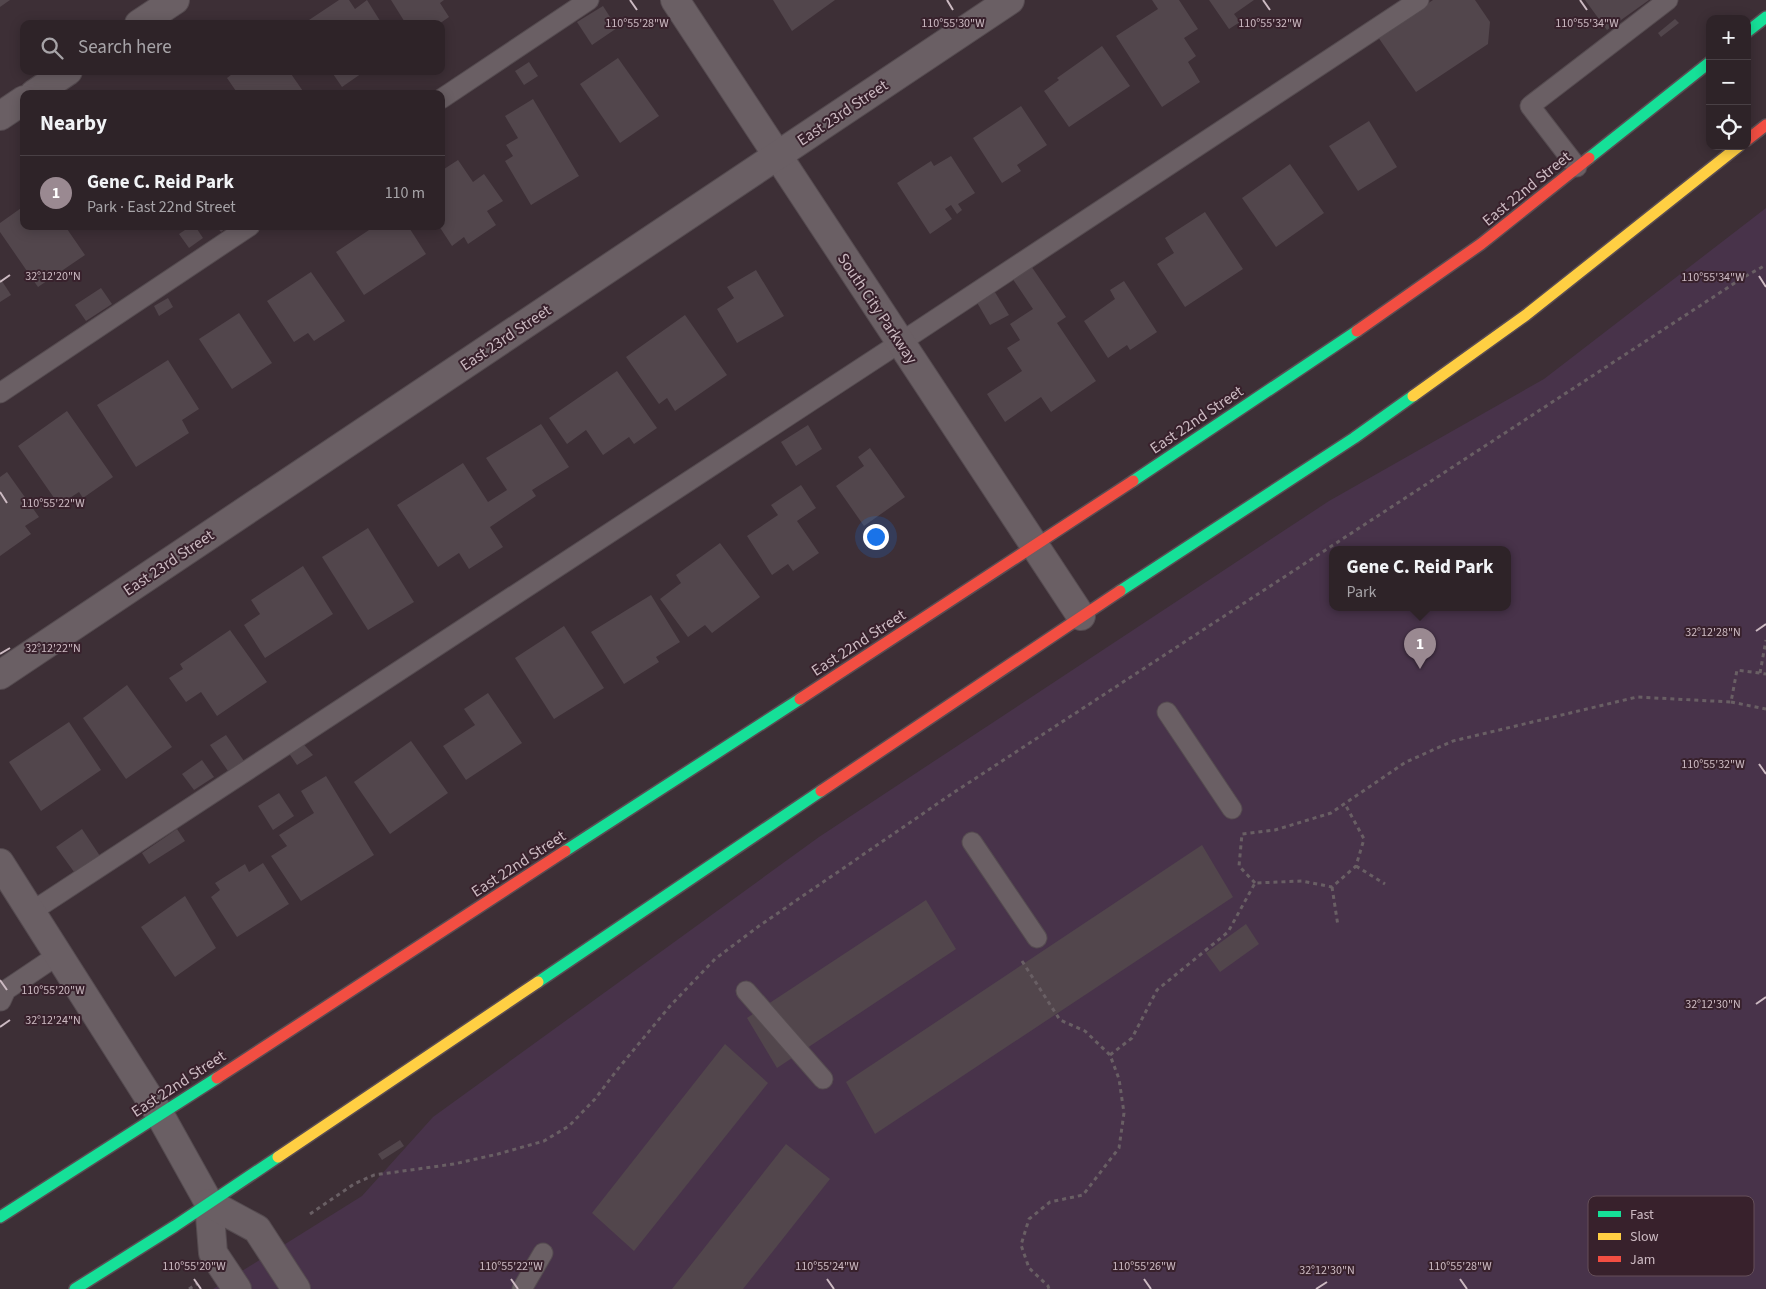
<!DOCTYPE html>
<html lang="en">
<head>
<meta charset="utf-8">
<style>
  body { margin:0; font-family:"Source Sans 3",sans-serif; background:#362b30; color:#f1f3f6 }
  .controls { position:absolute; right:15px; top:15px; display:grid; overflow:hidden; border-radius:10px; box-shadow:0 2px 12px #0003 }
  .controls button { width:45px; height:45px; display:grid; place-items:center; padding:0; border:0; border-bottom:1px solid #494045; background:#2e2328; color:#f1f3f6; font:25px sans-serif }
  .you { position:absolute; left:875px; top:536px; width:18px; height:18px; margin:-12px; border:4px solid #fff; border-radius:50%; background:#1a73e8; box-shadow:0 0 0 8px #1a73e833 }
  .badge { display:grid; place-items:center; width:32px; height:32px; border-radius:50%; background:#9a8991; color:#fff; font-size:16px; font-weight:700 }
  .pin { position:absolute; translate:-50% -41px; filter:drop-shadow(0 1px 2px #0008) }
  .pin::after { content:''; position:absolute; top:26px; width:18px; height:15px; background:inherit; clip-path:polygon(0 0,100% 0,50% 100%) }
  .popup { position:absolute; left:1329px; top:546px; width:182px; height:65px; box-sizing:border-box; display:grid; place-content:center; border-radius:10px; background:#2e2328; filter:drop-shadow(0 1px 4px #0005); font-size:16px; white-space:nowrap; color:#a7a4a8 }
  .popup b { font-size:19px; color:#f1f3f6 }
  .popup::after { content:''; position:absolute; left:50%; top:100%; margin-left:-10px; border:10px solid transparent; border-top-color:#2e2328 }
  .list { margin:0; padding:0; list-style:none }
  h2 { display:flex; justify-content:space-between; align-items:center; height:65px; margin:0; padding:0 20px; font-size:21px }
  h2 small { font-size:16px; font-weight:400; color:#a7a4a8 }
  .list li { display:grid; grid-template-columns:32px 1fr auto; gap:15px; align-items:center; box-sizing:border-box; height:75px; padding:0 20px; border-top:1px solid #494045 }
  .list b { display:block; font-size:19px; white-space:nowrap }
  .list p { margin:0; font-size:16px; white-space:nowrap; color:#a7a4a8 }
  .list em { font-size:16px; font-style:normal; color:#a7a4a8 }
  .icon { flex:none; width:28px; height:28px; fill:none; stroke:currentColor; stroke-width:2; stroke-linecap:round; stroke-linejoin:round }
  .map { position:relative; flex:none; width:1766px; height:1289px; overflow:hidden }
  .search { position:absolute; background:#2e2328; box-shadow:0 2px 12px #0003; left:20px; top:20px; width:425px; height:55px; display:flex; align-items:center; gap:12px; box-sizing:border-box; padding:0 18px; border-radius:10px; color:#a7a4a8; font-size:19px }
  .panel { position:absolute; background:#2e2328; box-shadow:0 2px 12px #0003; left:20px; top:90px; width:425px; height:140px; border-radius:10px }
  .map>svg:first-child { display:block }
  .green { fill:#48334a; fill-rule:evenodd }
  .building { fill:#52464c }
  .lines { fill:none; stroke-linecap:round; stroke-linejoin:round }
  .lane-casing { stroke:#554b50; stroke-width:21 }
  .street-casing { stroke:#554b50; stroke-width:30 }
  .fast-casing { stroke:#594c52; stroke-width:14 }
  .slow-casing { stroke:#594c52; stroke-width:14 }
  .jam-casing { stroke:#594c52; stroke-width:14 }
  .path { stroke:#695f64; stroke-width:3; stroke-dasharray:4 4; stroke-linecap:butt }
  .lane { stroke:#6a5f64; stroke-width:19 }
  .street { stroke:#6a5f64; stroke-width:28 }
  .fast { stroke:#16e098; stroke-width:11 }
  .slow { stroke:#ffcf43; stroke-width:11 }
  .jam { stroke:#f24e42; stroke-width:11 }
  .ticks { fill:none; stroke:#ccbac2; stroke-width:2 }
  .labels { text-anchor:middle; stroke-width:4; stroke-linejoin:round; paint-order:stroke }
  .street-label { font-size:16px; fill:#ccbac2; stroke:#38212c }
  .key { fill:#38212c; stroke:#644f59; stroke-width:1 }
  .key-label { font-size:14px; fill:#ccbac2 }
  .ticks-label { font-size:12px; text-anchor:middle; fill:#ccbac2; stroke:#38212c; stroke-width:4; stroke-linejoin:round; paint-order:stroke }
</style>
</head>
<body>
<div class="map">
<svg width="1766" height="1289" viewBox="0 0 1766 1289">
  <rect width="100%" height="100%" fill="#3d2f36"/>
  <path class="green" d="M1766,208V1289H213L362,1196L433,1117L819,837L1329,501L1544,379ZM1332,550H1508V608H1332Z"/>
  <g class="building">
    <polygon points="0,0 10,0 0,7"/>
    <polygon points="339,0 349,0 355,9 367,0 382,24 303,24"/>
    <polygon points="391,0 444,0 440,3 449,17 439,24 406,24"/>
    <polygon points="773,0 835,0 792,31"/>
    <polygon points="1152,0 1179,0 1198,29 1184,38 1196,56 1188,62 1200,82 1162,107 1116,36 1158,9"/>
    <polygon points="1209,0 1254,0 1234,14 1240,22 1229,29"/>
    <polygon points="1433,0 1475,0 1490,22 1488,44 1416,92 1378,37"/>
    <polygon points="1585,0 1649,0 1607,30"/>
    <polygon points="603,6 617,28 592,45 577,22"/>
    <polygon points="1675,19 1679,23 1661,37 1658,33"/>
    <polygon points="1102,46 1130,86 1069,127 1044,91 1059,80 1057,78"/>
    <polygon points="618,58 659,116 620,143 580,84"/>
    <polygon points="529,62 538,76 524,85 515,71"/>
    <polygon points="236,71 289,71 305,94 238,94 227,78"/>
    <polygon points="331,71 365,71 342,87"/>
    <polygon points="533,99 579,176 531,205 505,161 513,156 506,145 518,138 505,116"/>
    <polygon points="1021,106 1047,145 1017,165 1021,171 1002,183 973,138"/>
    <polygon points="1369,121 1397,167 1358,191 1329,146"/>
    <polygon points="951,156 975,193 958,204 962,210 957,214 951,205 945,209 952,219 930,234 897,183 931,161 934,166"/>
    <polygon points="458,160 473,182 484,174 503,201 487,211 496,225 468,244 464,237 452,246 439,226 441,226 441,171"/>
    <polygon points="1290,164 1324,213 1276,247 1242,198"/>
    <polygon points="24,206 24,226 65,226 85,255 38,287 0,232 0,223"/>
    <polygon points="1205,212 1243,269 1185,307 1157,264 1174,253 1165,238"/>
    <polygon points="191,226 195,226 203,238 189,248 179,234"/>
    <polygon points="216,226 229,226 221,232"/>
    <polygon points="375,226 408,226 426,254 364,295 336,252"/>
    <polygon points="1029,263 1066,317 1057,323 1096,381 1051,412 1041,397 1005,422 987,394 1022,371 1007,348 1020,340 1010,324 1033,309 1010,275"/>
    <polygon points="756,270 784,316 737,343 717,309 734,298 727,287"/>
    <polygon points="311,272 345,321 314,341 308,333 294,342 267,301"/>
    <polygon points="0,278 11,295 0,302"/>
    <polygon points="1124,281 1157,332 1130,350 1127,345 1108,358 1084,321 1115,299 1110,290"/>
    <polygon points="101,288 112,304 86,321 75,305"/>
    <polygon points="993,289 1009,315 990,325 975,299"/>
    <polygon points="168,298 173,307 159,316 154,306"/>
    <polygon points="239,313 272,363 232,389 199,339"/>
    <polygon points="685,315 727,375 675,411 667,398 659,404 626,357"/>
    <polygon points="168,360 199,409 182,420 189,433 136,467 97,405"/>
    <polygon points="617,371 657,428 634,444 629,437 603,455 586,430 567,444 549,418"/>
    <polygon points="67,411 113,477 83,498 79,492 59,505 18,446"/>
    <polygon points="541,424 569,467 532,490 536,496 490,527 503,547 469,569 459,553 438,567 397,505 463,463 488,502 507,490 486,458"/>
    <polygon points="808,425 822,449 796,466 781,442"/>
    <polygon points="870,448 905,497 864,526 836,486 864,466 858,457"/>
    <polygon points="7,472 39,517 25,526 31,534 0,556 0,477"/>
    <polygon points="801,485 816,508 797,521 819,553 793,571 788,564 772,575 747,536 778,515 771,505"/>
    <polygon points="368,528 414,602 368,630 322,557"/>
    <polygon points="720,543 760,597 712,633 705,625 688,637 660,599 681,583 676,575"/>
    <polygon points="303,566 333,614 265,658 244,625 260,614 251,600"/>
    <polygon points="651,595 680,642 656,657 659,662 624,684 591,632"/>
    <polygon points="564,626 604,688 554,719 515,658"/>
    <polygon points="230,630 267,682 217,716 201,692 186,702 169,678 183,669 180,664"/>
    <polygon points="127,685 172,747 126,779 83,718"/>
    <polygon points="488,693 522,743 466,780 443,746 475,725 464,709"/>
    <polygon points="69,722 101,770 41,811 9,762"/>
    <polygon points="226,735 244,761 228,771 210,745"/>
    <polygon points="300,740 313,755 297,765 286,749"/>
    <polygon points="411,741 448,793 390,834 354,782"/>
    <polygon points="202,760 214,777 194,790 182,774"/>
    <polygon points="326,776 374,855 301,901 271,856 287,846 279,835 314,813 301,791"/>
    <polygon points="279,793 294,816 273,830 258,806"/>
    <polygon points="82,829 102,859 77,876 56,847"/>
    <polygon points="177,829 185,841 149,864 142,853"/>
    <polygon points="1202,845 1233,897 875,1134 846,1082"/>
    <polygon points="263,863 289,904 237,937 211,897 220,890 215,883 245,864 249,872"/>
    <polygon points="185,896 216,948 175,977 141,927"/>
    <polygon points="926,900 956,949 777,1068 747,1018"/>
    <polygon points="1246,924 1259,944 1220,972 1206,953"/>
    <polygon points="725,1044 768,1083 634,1251 592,1213"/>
    <polygon points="400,1140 404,1146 382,1160 378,1154"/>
    <polygon points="786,1144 830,1179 743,1289 672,1289"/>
  </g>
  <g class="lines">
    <g class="lane-casing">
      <g id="lane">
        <polyline points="441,99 589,0"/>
        <polyline points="1577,167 1530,106 1668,0"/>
        <polyline points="0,393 250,226"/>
        <polyline points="1167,712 1232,809"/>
        <polyline points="972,842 1037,938"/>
        <polyline points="31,912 901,342 1419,0"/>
        <polyline points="746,991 823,1079"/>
        <polyline points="1,1001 6,990 58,955"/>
        <polyline points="522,1289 543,1253"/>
      </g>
    </g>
    <g class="street-casing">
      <g id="street">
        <polyline points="675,0 1081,616"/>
        <polyline points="139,24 175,0"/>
        <polyline points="34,94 68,71"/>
        <polyline points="0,116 24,100"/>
        <polyline points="0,675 1010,0"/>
        <polyline points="0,863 160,1115 209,1203 213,1253 237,1289"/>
        <polyline points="209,1203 257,1229 296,1289"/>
      </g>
    </g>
    <g class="fast-casing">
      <g id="fast">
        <polyline points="1747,32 1766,17"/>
        <polyline points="1589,158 1710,62"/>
        <polyline points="1133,481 1357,331"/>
        <polyline points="1120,591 1354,438 1413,396"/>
        <polyline points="565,851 800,699"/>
        <polyline points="538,982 821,791"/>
        <polyline points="0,1217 217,1078"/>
        <polyline points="75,1289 175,1226 278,1157"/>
      </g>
    </g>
    <g class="slow-casing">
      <g id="slow">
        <polyline points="1413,396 1526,315 1739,146"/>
        <polyline points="278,1157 538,982"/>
      </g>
    </g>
    <g class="jam-casing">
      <g id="jam">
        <polyline points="1747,140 1766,125"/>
        <polyline points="1357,331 1481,244 1589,158"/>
        <polyline points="800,699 1133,481"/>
        <polyline points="821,791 1120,591"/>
        <polyline points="217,1078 565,851"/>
      </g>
    </g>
    <g class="path">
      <polyline points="1760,673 1766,640"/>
      <polyline points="1731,702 1766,709"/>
      <polyline points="1356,866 1385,884"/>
      <polyline points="1255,883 1239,866 1242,834 1275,830 1331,813 1406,762 1453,741 1637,697 1731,702 1737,670 1766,674"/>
      <polyline points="1332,887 1338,926"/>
      <polyline points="1022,961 1060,1020 1085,1031 1110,1055 1119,1079 1124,1113 1119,1148 1083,1195 1050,1202 1029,1219 1021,1245 1029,1268 1048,1286 1049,1289"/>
      <polyline points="1110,1055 1132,1038 1157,990 1228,932 1255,883 1302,881 1332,887 1356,866 1364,839 1345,804"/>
      <polyline points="310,1214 354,1184 374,1175 454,1164 498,1154 544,1141 569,1126 595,1099 617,1070 670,1006 715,959 759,926 953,793 1744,277 1766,265"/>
      <polyline points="189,1289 197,1284"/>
    </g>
    <use href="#lane" class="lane"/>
    <use href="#street" class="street"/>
    <use href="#fast" class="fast"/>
    <use href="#slow" class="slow"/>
    <use href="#jam" class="jam"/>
  </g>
  <path class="ticks" d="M630,0L637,10M947,0L953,10M1263,0L1270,10M1580,0L1587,10M1759,276L1766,287M0,282L10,275M0,492L7,503M1756,631L1766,624M0,654L10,648M1759,764L1766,774M0,980L7,990M1756,1004L1766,997M0,1027L10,1020M194,1279L201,1289M511,1279L518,1289M827,1279L834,1289M1144,1279L1151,1289M1460,1279L1467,1289M1316,1289L1327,1282"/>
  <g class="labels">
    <g class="street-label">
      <text transform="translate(842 112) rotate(-34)" y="6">East 23rd Street</text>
      <text transform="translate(1526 188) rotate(-39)" y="6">East 22nd Street</text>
      <text transform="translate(878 308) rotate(56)" y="6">South City Parkway</text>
      <text transform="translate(505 337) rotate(-34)" y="6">East 23rd Street</text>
      <text transform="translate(1196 419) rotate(-34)" y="6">East 22nd Street</text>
      <text transform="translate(168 562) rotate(-34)" y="6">East 23rd Street</text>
      <text transform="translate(858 642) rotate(-33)" y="6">East 22nd Street</text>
      <text transform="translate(518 863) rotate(-33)" y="6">East 22nd Street</text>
      <text transform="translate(178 1083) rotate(-33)" y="6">East 22nd Street</text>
    </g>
  </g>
  <rect x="1588" y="1196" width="166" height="80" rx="8" class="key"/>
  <rect x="1598" y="1211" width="23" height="6" fill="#16e098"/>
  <rect x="1598" y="1233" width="23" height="7" fill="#ffcf43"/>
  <rect x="1598" y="1256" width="23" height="6" fill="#f24e42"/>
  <g class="key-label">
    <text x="1630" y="1219">Fast</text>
    <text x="1630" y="1241">Slow</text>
    <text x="1630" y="1264">Jam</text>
  </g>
  <g class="ticks-label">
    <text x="637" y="27">110°55'28"W</text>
    <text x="953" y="27">110°55'30"W</text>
    <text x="1270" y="27">110°55'32"W</text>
    <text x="1587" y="27">110°55'34"W</text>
    <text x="53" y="280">32°12'20"N</text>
    <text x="1713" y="281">110°55'34"W</text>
    <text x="53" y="507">110°55'22"W</text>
    <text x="1713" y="636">32°12'28"N</text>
    <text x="53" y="652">32°12'22"N</text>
    <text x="1713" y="768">110°55'32"W</text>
    <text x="53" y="994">110°55'20"W</text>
    <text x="1713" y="1008">32°12'30"N</text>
    <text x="53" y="1024">32°12'24"N</text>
    <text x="194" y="1270">110°55'20"W</text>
    <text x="511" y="1270">110°55'22"W</text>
    <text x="827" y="1270">110°55'24"W</text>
    <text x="1144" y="1270">110°55'26"W</text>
    <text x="1460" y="1270">110°55'28"W</text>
    <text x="1327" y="1274">32°12'30"N</text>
  </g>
</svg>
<div class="controls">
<button>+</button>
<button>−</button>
<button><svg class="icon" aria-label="locate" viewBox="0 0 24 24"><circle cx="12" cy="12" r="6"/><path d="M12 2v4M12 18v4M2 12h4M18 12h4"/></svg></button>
</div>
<div class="you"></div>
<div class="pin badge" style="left:1420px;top:669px">1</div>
<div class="popup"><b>Gene C. Reid Park</b>Park</div>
<div class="search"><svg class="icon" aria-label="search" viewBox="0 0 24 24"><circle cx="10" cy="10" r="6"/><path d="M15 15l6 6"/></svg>Search here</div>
<section class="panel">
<h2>Nearby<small></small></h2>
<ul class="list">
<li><span class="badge">1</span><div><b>Gene C. Reid Park</b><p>Park · East 22nd Street</p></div><em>110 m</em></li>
</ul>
</section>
</div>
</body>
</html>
